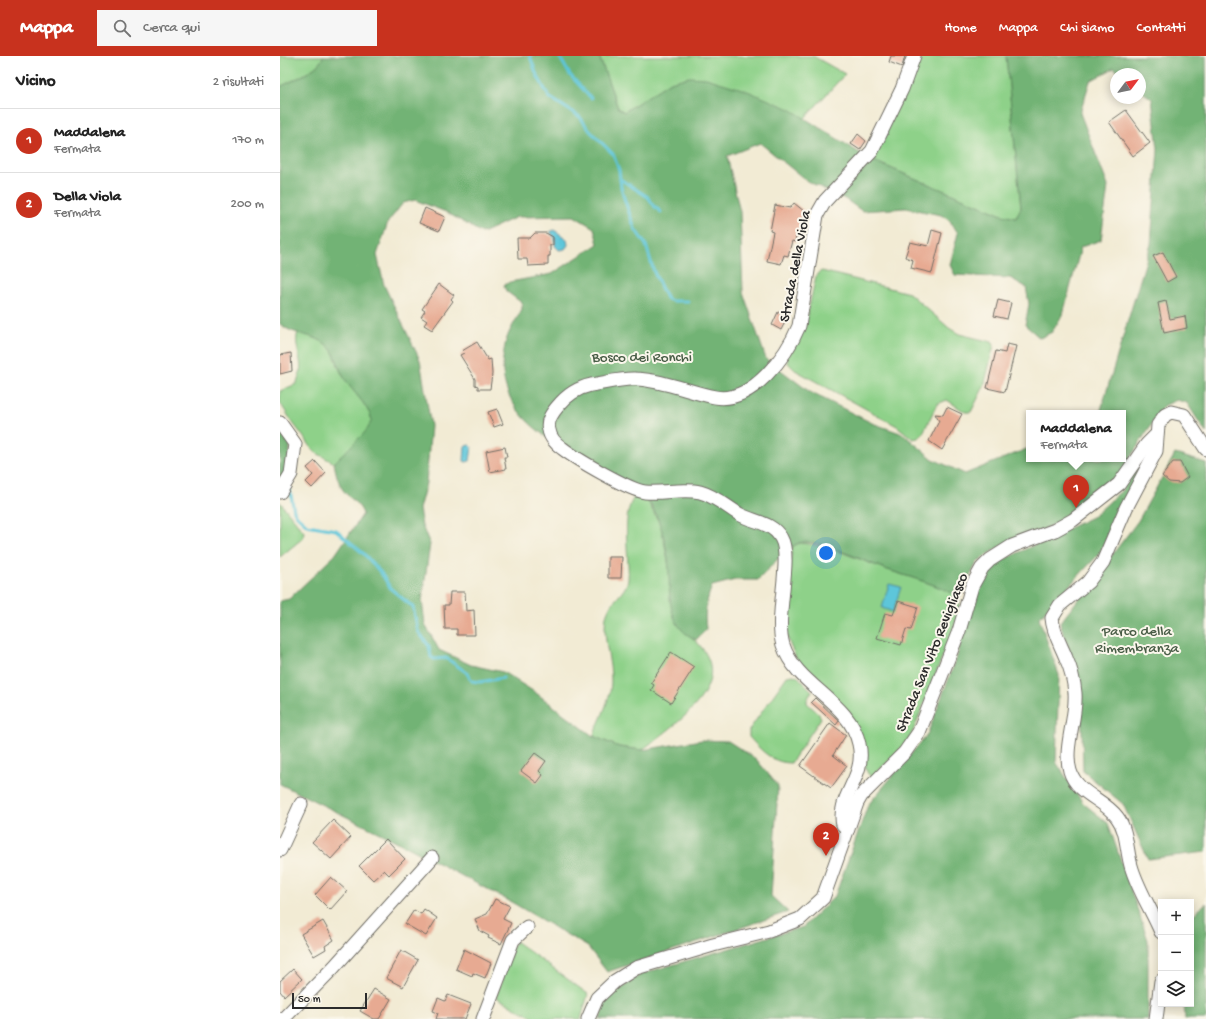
<!DOCTYPE html>
<html lang="it">
<head>
<meta charset="utf-8">
<style>
  body { margin:0; font-family:"Gochi Hand",sans-serif; background:#f6f6f6; color:#222 }
  .controls { position:absolute; right:12px; bottom:12px; display:grid; overflow:hidden; border-radius:0px; box-shadow:0 2px 10px #0003 }
  .controls button { width:36px; height:36px; display:grid; place-items:center; padding:0; border:0; border-bottom:1px solid #e0e0e0; background:#fff; color:#222; font:20px sans-serif }
  .compass { position:absolute; left:830px; top:12px; width:36px; height:36px; border-radius:50%; background:#fff; box-shadow:0 2px 10px #0003; rotate:58deg }
  .scale { position:absolute; left:12px; bottom:10px; width:75px; box-sizing:border-box; padding-left:4px; border:2px solid #2b2b2b; border-top:0; font-size:11px; line-height:14px; white-space:nowrap; color:#2b2b2b; -webkit-text-stroke:3px #fbf7ec; paint-order:stroke }
  .you { position:absolute; left:546px; top:497px; width:14px; height:14px; margin:-10px; border:3px solid #fff; border-radius:50%; background:#1a73e8; box-shadow:0 0 0 6px #1a73e833 }
  .badge { display:grid; place-items:center; width:26px; height:26px; border-radius:50%; background:#c8321e; color:#fff; font-size:13px; font-weight:700 }
  .pin { position:absolute; translate:-50% -33px; filter:drop-shadow(0 1px 2px #0008) }
  .pin::after { content:''; position:absolute; top:21px; width:14px; height:12px; background:inherit; clip-path:polygon(0 0,100% 0,50% 100%) }
  .popup { position:absolute; left:746px; top:354px; width:100px; height:52px; box-sizing:border-box; display:grid; place-content:center; border-radius:0px; background:#fff; filter:drop-shadow(0 1px 3px #0005); font-size:13px; white-space:nowrap; color:#767676 }
  .popup b { font-size:15px; color:#222 }
  .popup::after { content:''; position:absolute; left:50%; top:100%; margin-left:-8px; border:8px solid transparent; border-top-color:#fff }
  .list { margin:0; padding:0; list-style:none }
  h2 { display:flex; justify-content:space-between; align-items:center; height:52px; margin:0; padding:0 16px; font-size:17px }
  h2 small { font-size:13px; font-weight:400; color:#767676 }
  .list li { display:grid; grid-template-columns:26px 1fr auto; gap:12px; align-items:center; box-sizing:border-box; height:64px; padding:0 16px; border-top:1px solid #e0e0e0 }
  .list b { display:block; font-size:15px; white-space:nowrap }
  .list p { margin:0; font-size:13px; white-space:nowrap; color:#767676 }
  .list em { font-size:13px; font-style:normal; color:#767676 }
  .icon { flex:none; width:22px; height:22px; fill:none; stroke:currentColor; stroke-width:2; stroke-linecap:round; stroke-linejoin:round }
  .map { position:relative; flex:none; width:926px; height:963px; overflow:hidden }
  header { display:flex; align-items:center; gap:24px; box-sizing:border-box; height:56px; padding:0 20px; background:#c8321e; color:#fff }
  header strong { font-size:19px }
  nav { display:flex; gap:22px; margin-inline-start:auto; font-size:14px }
  .search { width:280px; height:36px; background:#f6f6f6; display:flex; align-items:center; gap:10px; box-sizing:border-box; padding:0 14px; border-radius:0px; color:#767676; font-size:15px }
  main { display:flex }
  aside { flex:1; background:#fff }
  .map>svg:first-child { display:block }
  .green { fill:#8ed189; stroke:#5c7e5a }
  .forest { fill:#72b375; stroke:#4e6f50; fill-rule:evenodd }
  .water { fill:#5dc6da; stroke:#447882 }
  .lines { fill:none; stroke-linecap:round; stroke-linejoin:round }
  .stream { stroke:#5dc6da; stroke-width:3 }
  .building { fill:#e7aa92 }
  .minor-casing { stroke:#716e66; stroke-width:15 }
  .minor { stroke:#fff; stroke-width:13 }
  .labels { text-anchor:middle; stroke-width:4; stroke-linejoin:round; paint-order:stroke }
  .street-label { font-size:15px; fill:#2b2b2b; stroke:#fbf7ec }
  .park-label { font-size:15px; fill:#495d47; stroke:#fbf7ec }
</style>
</head>
<body>
<header>
<strong>Mappa</strong>
<div class="search"><svg class="icon" aria-label="search" viewBox="0 0 24 24"><circle cx="10" cy="10" r="6"/><path d="M15 15l6 6"/></svg>Cerca qui</div>
<nav><a>Home</a><a>Mappa</a><a>Chi siamo</a><a>Contatti</a></nav>
</header>
<main>
<aside>
<h2>Vicino<small>2 risultati</small></h2>
<ul class="list">
<li><span class="badge">1</span><div><b>Maddalena</b><p>Fermata</p></div><em>170 m</em></li>
<li><span class="badge">2</span><div><b>Della Viola</b><p>Fermata</p></div><em>200 m</em></li>
</ul>
</aside>
<div class="map">
<svg width="926" height="963" viewBox="0 0 926 963">
  <rect width="100%" height="100%" fill="#fbf7ec"/>
  <filter id="ink" filterUnits="userSpaceOnUse"><feTurbulence type="fractalNoise" baseFrequency=".025" numOctaves="2"/><feDisplacementMap in="SourceGraphic" scale="8" xChannelSelector="R" yChannelSelector="G"/><feConvolveMatrix kernelMatrix="1 2 1 2 8 2 1 2 1" color-interpolation-filters="sRGB"/></filter>
  <filter id="wash" filterUnits="userSpaceOnUse"><feTurbulence type="fractalNoise" baseFrequency=".012" numOctaves="4" result="noise"/><feDisplacementMap in="SourceGraphic" scale="16" xChannelSelector="R" yChannelSelector="G"/><feGaussianBlur stdDeviation="0.9" result="paint"/><feColorMatrix in="noise" values="0 0 0 0 0 0 0 0 0 0 0 0 0 0 0 0 0 1.4 0 .05"/><feComposite in="paint" operator="in"/></filter>
  <g filter="url(#wash)">
    <rect width="100%" height="100%" fill="#f2ebd4"/>
    <g class="green">
      <path d="M0,0H43C41,13 11,25 0,31Z"/>
      <polygon points="319,0 533,0 565,18 524,63 390,26 344,56 338,52"/>
      <polygon points="639,0 726,0 741,152 736,162 722,159 591,104"/>
      <polygon points="542,215 629,237 669,272 679,278 712,286 714,289 704,330 691,356 685,356 667,344 657,348 642,379 638,382 633,383 617,370 515,314 508,307 507,301 526,265 536,220 538,217"/>
      <path d="M18,276C28,279 38,282 46,288C56,296 56,308 62,318C71,334 87,347 92,364L86,375L54,407L35,396L13,367L0,347V335L16,328C28,306 12,294 18,276Z"/>
      <path d="M357,438L362,439L367,444L381,470L402,574C469,620 403,663 362,694L339,691L313,680C320,664 330,645 331,627C332,605 322,583 326,560C329,546 346,537 348,524C350,499 339,455 357,438Z"/>
      <polygon points="0,446 24,476 23,482 0,501"/>
      <path d="M520,487C551,489 579,504 608,514C632,522 657,528 679,541L680,550L675,569L632,678L623,691L592,721C583,716 586,706 586,697L518,606L511,591L506,578L511,501L513,490Z"/>
      <path d="M513,619L517,620L532,635L527,644V647L539,658L541,662L511,707C492,707 481,694 469,681V674L507,620Z"/>
      <polygon points="235,885 308,938 301,963 256,963 216,941"/>
    </g>
    <g class="forest">
      <path d="M43,0H319L338,52L344,56L390,26L409,21L426,22L465,34L510,53L591,104L722,159L736,162L741,152L726,0H926V377L907,347L897,344L883,350L840,418L789,461L760,475L733,482L698,505L679,541C657,528 632,522 608,514C590,508 536,481 519,487C506,492 488,514 478,524H455L432,530C426,545 424,558 426,573L416,584C412,581 405,578 402,574C385,555 391,527 388,504C385,483 380,462 368,445C358,431 340,424 326,416C274,387 207,358 226,285C229,274 237,263 242,253V247L226,235L224,229L230,226L272,218L318,188L314,172L294,160L237,161L202,177L166,156L135,144L123,147L108,166L97,199L104,229L140,304L151,370L146,427L139,453L142,470L150,488L142,545L145,568L159,594L191,609L223,616L256,637L313,680L339,691L362,694L422,684L448,685L476,703L498,730L491,840L508,856L327,916L308,891L233,847L124,789L0,728V545L9,543L55,499L83,458C80,448 70,443 63,434C58,426 56,417 54,407L86,375L92,364C87,346 69,334 61,316C57,306 55,296 47,289C33,277 13,280 0,268V31C11,25 41,13 43,0ZM834,12L841,18H860V34L872,43L878,93L871,188L820,357H843V403H749V392L685,418L653,403L623,378L592,367L530,336L486,303L463,236L460,156L447,100L480,87L527,125L565,143L582,155L626,152L661,159L670,165L678,177L670,209L675,219L730,222L746,231L749,248L745,269L760,282L772,276L783,258L801,191L821,184L828,130L800,57L810,25Z"/>
      <polygon points="0,376 10,389 9,411 0,427"/>
      <polygon points="895,398 926,407 926,796 868,803 843,748 803,715 801,631 780,567 858,465"/>
      <polygon points="866,400 820,497 759,562 779,619 776,706 803,747 828,767 868,884 868,963 320,963 326,944 361,918 523,871 555,840 588,749 647,679 676,604 693,541 702,528 717,507 814,460 841,435"/>
      <polygon points="926,847 926,963 905,963 904,948 911,948 911,861"/>
    </g>
    <g class="water">
      <polygon points="274,174 287,183 288,189 285,193 279,194 275,190 275,182 270,176"/>
      <polygon points="190,389 192,391 190,405 186,406 184,405 185,390"/>
      <polygon points="609,528 621,531 613,556 602,552"/>
    </g>
    <g class="lines">
      <g class="stream">
        <polyline points="250,0 256,17 269,41 300,61 310,75 333,98 339,114 341,131 345,145 355,173 366,189 374,216 386,242 392,245 408,245"/>
        <polyline points="279,0 290,19 311,42"/>
        <polyline points="340,123 368,141 375,151 381,156"/>
        <polyline points="9,429 14,455 17,460 27,469 56,474 84,498 101,517 111,533 133,551 138,575 149,590 151,601 154,603 166,602 186,616 192,625 200,626 223,622"/>
      </g>
    </g>
    <g id="blocks">
      <g class="building">
        <polygon points="611,0 625,0 622,11 609,6"/>
        <polygon points="846,54 870,87 853,100 829,66"/>
        <polygon points="578,78 586,85 580,94 571,88"/>
        <polygon points="514,147 525,156 521,177 519,181 516,181 515,186 512,185 508,200 504,199 501,208 487,205 493,176 490,175 495,149 510,152"/>
        <polygon points="145,152 165,161 159,175 139,167"/>
        <polygon points="652,174 662,177 652,217 631,212 633,204 625,201 630,186 648,190"/>
        <polygon points="255,177 266,177 273,181 273,189 270,189 270,200 268,200 268,209 248,210 247,203 238,203 237,182 250,182"/>
        <polygon points="883,196 896,221 887,226 873,200"/>
        <polygon points="159,228 174,239 171,243 173,245 152,274 144,269 147,265 141,261 145,255 142,253"/>
        <polygon points="718,244 731,247 727,263 714,260"/>
        <polygon points="886,245 890,263 905,260 907,272 884,277 878,247"/>
        <polygon points="498,256 508,260 501,274 492,269"/>
        <polygon points="197,286 208,304 211,303 212,318 210,333 198,333 198,330 195,329 195,323 180,299 184,297 182,295"/>
        <polygon points="727,288 736,290 725,336 707,332 716,295 725,297"/>
        <polygon points="11,297 12,315 0,318 0,299"/>
        <polygon points="667,351 682,358 662,394 649,385 659,365 655,358 663,359"/>
        <polygon points="217,353 223,368 214,371 208,356"/>
        <polygon points="225,391 227,401 224,401 226,413 210,416 206,395"/>
        <polygon points="35,405 46,417 32,432 26,426 33,419 27,412"/>
        <polygon points="893,406 900,406 908,421 900,427 889,426 882,420"/>
        <polygon points="328,501 342,501 341,522 328,522"/>
        <polygon points="170,536 185,536 186,555 194,554 195,579 177,579 177,573 165,573 164,549 169,549"/>
        <polygon points="618,545 638,551 631,574 626,573 621,589 597,582 605,557 613,559"/>
        <polygon points="391,596 414,611 391,647 371,634 374,629 371,627"/>
        <polygon points="535,642 559,665 556,669 531,646"/>
        <polygon points="550,667 566,679 553,699 567,710 551,732 520,710"/>
        <polygon points="255,697 266,705 259,715 263,719 257,727 241,715"/>
        <polygon points="53,764 71,781 51,803 32,786"/>
        <polygon points="106,783 125,803 109,819 104,814 93,824 79,810"/>
        <polygon points="51,821 67,835 50,854 35,839"/>
        <polygon points="215,843 230,850 223,863 231,867 221,888 208,882 209,880 200,875 195,863 207,858"/>
        <polygon points="144,853 157,862 146,880 125,868 134,854 141,858"/>
        <polygon points="43,865 54,884 45,890 46,893 34,900 21,878"/>
        <polygon points="184,893 211,907 205,922 193,917 192,920 176,913"/>
        <polygon points="121,894 138,904 123,931 106,922"/>
        <polygon points="13,913 22,923 4,940 0,935 0,925"/>
        <polygon points="94,933 111,943 99,963 94,963 80,955"/>
        <polygon points="168,939 191,948 185,963 156,963 158,957 153,955 158,942 165,945"/>
      </g>
    </g>
  </g>
  <g filter="url(#ink)">
    <use href="#blocks" fill-opacity="0" stroke="#716e66" stroke-width="1"/>
    <g class="lines">
      <g class="minor-casing">
        <g id="minor">
          <polyline points="0,367 15,388 11,418 0,436"/>
          <path d="M568,773L563,769C556,740 587,722 579,688C570,645 516,630 503,589C494,560 513,503 501,482C492,466 473,466 459,458C446,450 435,440 420,436C402,432 383,438 365,436C349,434 296,403 282,392C276,388 270,381 269,374C266,365 272,357 278,350C287,339 297,332 311,329C325,327 341,322 356,323C383,324 409,336 435,341C472,348 507,299 519,270L537,159L545,145L592,95L622,33L634,0"/>
          <polyline points="0,794 21,748"/>
          <path d="M881,876C872,855 859,835 852,813C846,796 848,775 837,761C824,743 797,738 790,715C783,692 797,662 795,637C794,625 791,613 786,602C781,589 773,577 772,562L780,549L808,526L823,506L846,452L876,395L878,369L885,359L891,356L904,359L926,393"/>
          <polyline points="1,963 5,961 54,911 152,802"/>
          <polyline points="203,963 233,884 247,871"/>
          <polyline points="308,963 317,942 335,925 356,912 433,889 489,875 520,863 543,842 577,747 581,740 625,696 639,676 679,575 692,530 702,512 710,504 732,490 775,474 793,464 839,428 867,388 875,380"/>
          <polyline points="876,963 881,925"/>
        </g>
      </g>
      <use href="#minor" class="minor"/>
    </g>
  </g>
  <g class="labels">
    <g class="street-label">
      <text transform="translate(514 210) rotate(-79)" y="5">Strada della Viola</text>
      <text transform="translate(651 596) rotate(-68)" y="5">Strada San Vito Revigliasco</text>
    </g>
    <g class="park-label">
      <text x="362" y="305">Bosco dei Ronchi</text>
      <text x="857" y="579">Parco della<tspan x="857" dy="17">Rimembranza</tspan></text>
    </g>
  </g>
</svg>
<div class="controls">
<button>+</button>
<button>−</button>
<button><svg class="icon" aria-label="layers" viewBox="0 0 24 24"><path d="M12 4l9 5-9 5-9-5zM3 14l9 5 9-5"/></svg></button>
</div>
<svg class="compass" viewBox="-18 -18 36 36"><path d="M0-13l5 13h-10z" fill="#e53935"/><path d="M0 13l5-13h-10z" fill="#767676"/></svg>
<div class="scale">50 m</div>
<div class="you"></div>
<div class="pin badge" style="left:796px;top:452px">1</div>
<div class="popup"><b>Maddalena</b>Fermata</div>
<div class="pin badge" style="left:546px;top:800px">2</div>
</div>
</main>
</body>
</html>
